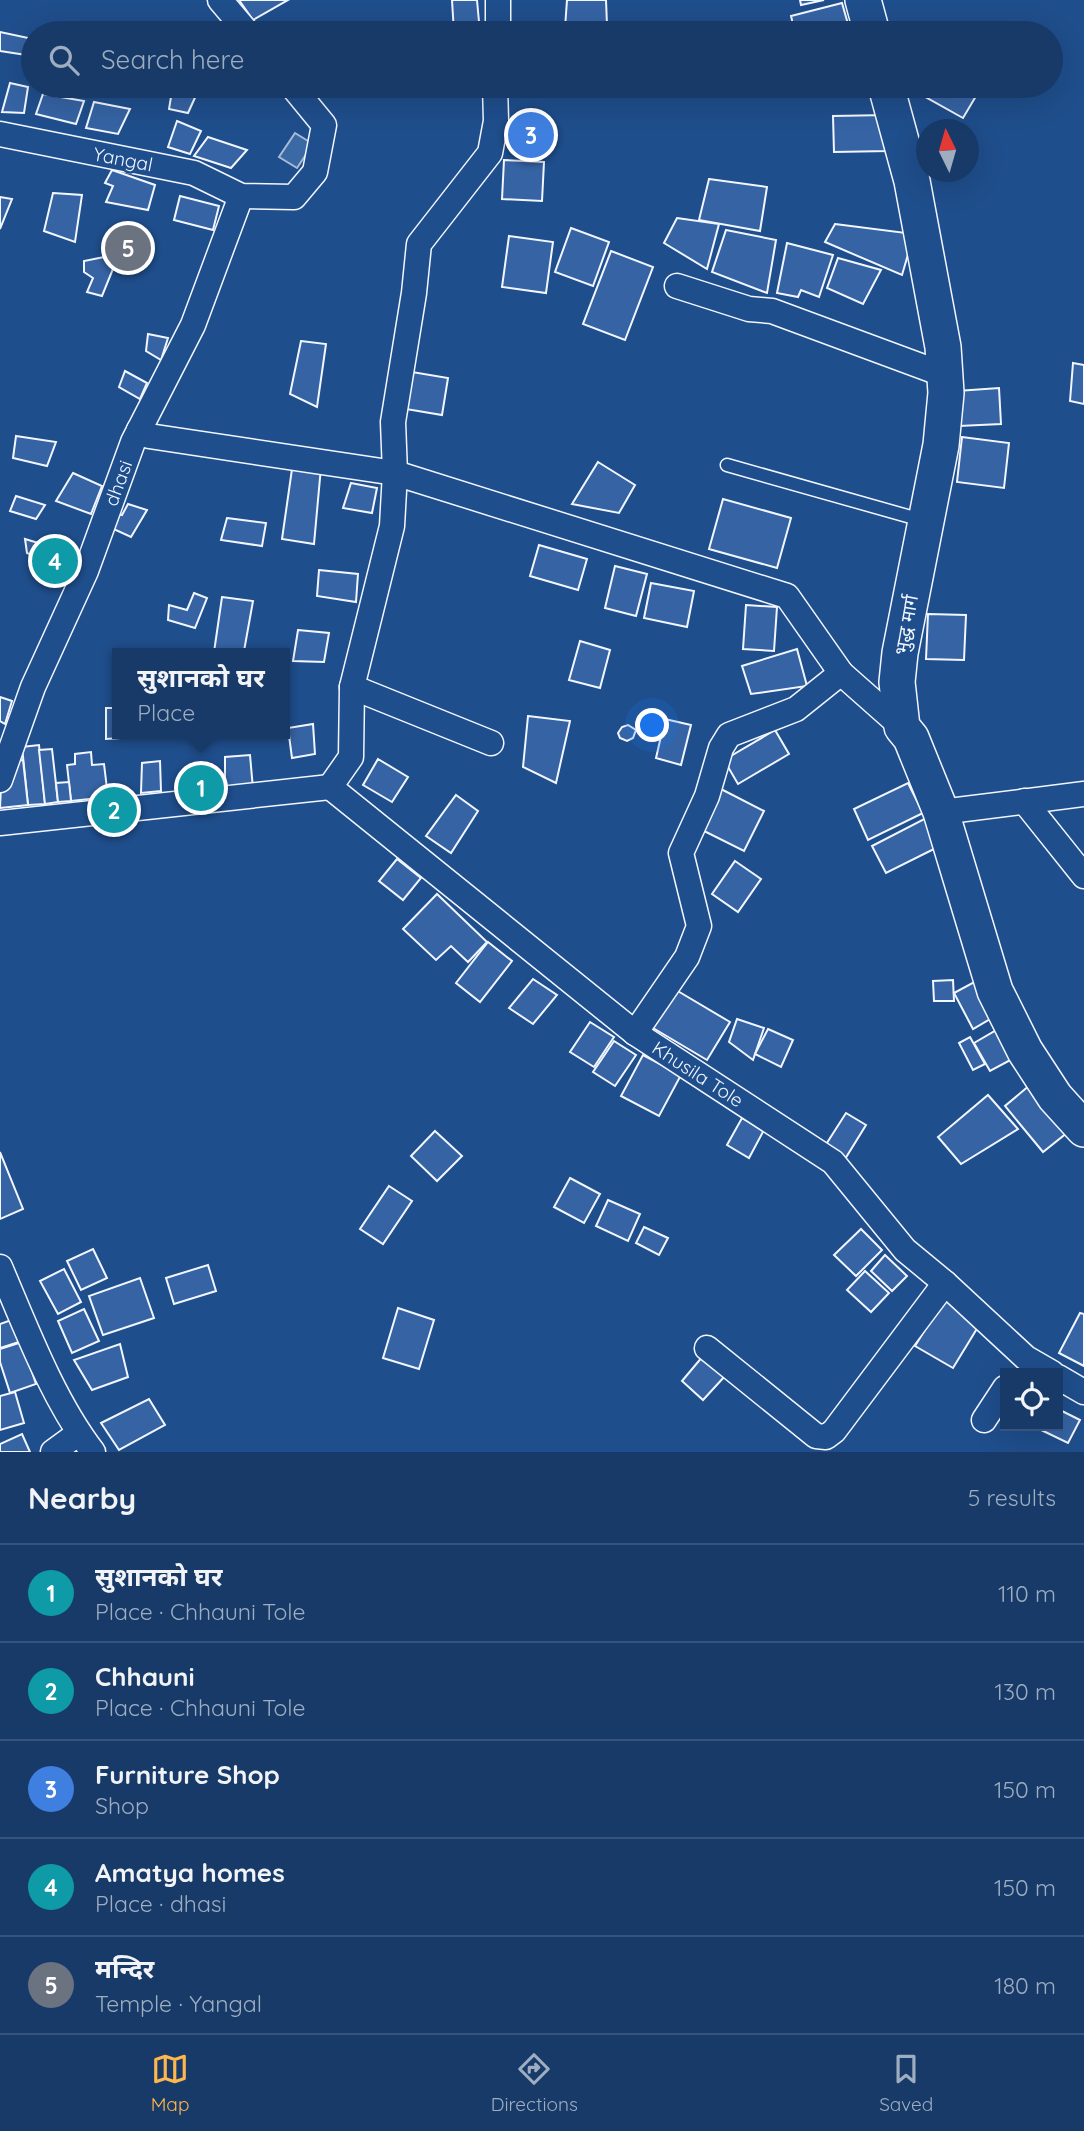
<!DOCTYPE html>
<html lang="en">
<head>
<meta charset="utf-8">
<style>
  body { margin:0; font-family:Quicksand,"Noto Sans Devanagari",sans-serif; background:#20416f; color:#f1f3f6 }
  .controls { position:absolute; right:21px; bottom:21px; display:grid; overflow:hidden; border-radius:0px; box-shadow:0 7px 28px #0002 }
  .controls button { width:63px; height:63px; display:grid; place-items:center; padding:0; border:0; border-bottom:2px solid #36547d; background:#173a69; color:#f1f3f6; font:35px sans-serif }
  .compass { position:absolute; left:916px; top:119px; width:63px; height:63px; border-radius:50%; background:#173a69; box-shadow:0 7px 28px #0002; rotate:355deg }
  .you { position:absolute; left:653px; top:726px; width:24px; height:24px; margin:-18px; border:5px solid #fff; border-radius:50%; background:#1a73e8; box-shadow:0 0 0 10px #1a73e833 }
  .badge { display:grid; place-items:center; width:46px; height:46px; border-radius:50%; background:#ffb74d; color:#fff; font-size:23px; font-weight:700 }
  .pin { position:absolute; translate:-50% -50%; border:4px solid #fff; box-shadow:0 2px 7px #0006 }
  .popup { position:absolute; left:112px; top:648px; width:178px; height:91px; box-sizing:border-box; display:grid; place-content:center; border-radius:0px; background:#173a69; filter:drop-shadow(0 2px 5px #0005); font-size:23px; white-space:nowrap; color:#9eadc0 }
  .popup b { font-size:26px; color:#f1f3f6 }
  .popup::after { content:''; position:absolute; left:50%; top:100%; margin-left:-14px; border:14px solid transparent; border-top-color:#173a69 }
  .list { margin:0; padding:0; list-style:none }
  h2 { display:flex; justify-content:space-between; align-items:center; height:91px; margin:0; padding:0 28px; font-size:30px }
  h2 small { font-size:23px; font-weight:400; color:#9eadc0 }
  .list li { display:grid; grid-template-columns:46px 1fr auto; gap:21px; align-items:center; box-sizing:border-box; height:98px; padding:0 28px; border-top:2px solid #36547d }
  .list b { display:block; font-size:26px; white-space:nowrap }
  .list p { margin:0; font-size:23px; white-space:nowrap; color:#9eadc0 }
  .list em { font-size:23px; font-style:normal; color:#9eadc0 }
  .icon { flex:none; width:38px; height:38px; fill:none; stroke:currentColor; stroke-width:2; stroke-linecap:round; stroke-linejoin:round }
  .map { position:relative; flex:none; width:1084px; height:1452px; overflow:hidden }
  .search { position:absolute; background:#173a69; box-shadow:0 7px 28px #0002; left:21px; right:21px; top:21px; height:77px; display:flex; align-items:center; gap:18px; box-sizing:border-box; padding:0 24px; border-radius:38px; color:#9eadc0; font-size:26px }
  .sheet { height:581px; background:#173a69 }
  nav { display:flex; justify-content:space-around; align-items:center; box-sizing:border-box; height:98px; border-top:2px solid #36547d; background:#173a69; font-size:19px; color:#9eadc0 }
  nav a { display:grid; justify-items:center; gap:4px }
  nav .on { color:#ffb74d }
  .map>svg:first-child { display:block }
  .water { fill:#3b69a3; stroke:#a8bbd7; stroke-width:2 }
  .building { fill:#3563a3; stroke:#f2f6ff; stroke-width:2 }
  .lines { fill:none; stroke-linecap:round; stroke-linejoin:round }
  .lane-casing { stroke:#f2f6ff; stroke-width:15 }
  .street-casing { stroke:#f2f6ff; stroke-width:27 }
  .secondary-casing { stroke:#f2f6ff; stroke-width:38 }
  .lane { stroke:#1f4e8c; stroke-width:12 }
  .street { stroke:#1f4e8c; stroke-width:24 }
  .secondary { stroke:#1f4e8c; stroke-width:35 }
  .labels { text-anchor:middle; stroke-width:5; stroke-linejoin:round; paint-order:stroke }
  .street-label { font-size:19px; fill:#f2f6ff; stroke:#1f4e8c }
</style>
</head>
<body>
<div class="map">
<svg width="1084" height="1452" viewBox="0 0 1084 1452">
  <rect width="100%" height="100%" fill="#1f4e8c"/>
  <polygon class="water" points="295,133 313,144 297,168 279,157"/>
  <g class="building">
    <polygon points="239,0 288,0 253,20"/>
    <polygon points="452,0 477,0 480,33 454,33"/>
    <polygon points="567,0 606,0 607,25 565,28"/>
    <polygon points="800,0 824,0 801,5"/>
    <polygon points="842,3 850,31 839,33 795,33 791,16"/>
    <polygon points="0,32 33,39 33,56 0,51"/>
    <polygon points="10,83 28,87 24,113 2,112"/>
    <polygon points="146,86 182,86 198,91 188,113 169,109 171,97 145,95"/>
    <polygon points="927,86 982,86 963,118 922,95"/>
    <polygon points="43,94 84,101 76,124 36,114"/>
    <polygon points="94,102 130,109 118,134 86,128"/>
    <polygon points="887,115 888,151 834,152 833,116"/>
    <polygon points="177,121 201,131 190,154 168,147"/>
    <polygon points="208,137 247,150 231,168 194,156"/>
    <polygon points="504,160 544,162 542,201 502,199"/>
    <polygon points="112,170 155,185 148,210 106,202 113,186 105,183"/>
    <polygon points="709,179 767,187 760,231 699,220"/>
    <polygon points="53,193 82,195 75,242 44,231"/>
    <polygon points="180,196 219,206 213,230 174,220"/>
    <polygon points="0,197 12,199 0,229"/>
    <polygon points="677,218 719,224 707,269 664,243"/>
    <polygon points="835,224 914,234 902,275 825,242"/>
    <polygon points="571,228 609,242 593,286 555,272"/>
    <polygon points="726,230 776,240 767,293 712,272"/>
    <polygon points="509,236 553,242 546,293 502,287"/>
    <polygon points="787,243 833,255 819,297 801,290 798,297 777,293"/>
    <polygon points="611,251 653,267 625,340 583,324"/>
    <polygon points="119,254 102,296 87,292 93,278 84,272 84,261"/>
    <polygon points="838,258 881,270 863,304 827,288"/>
    <polygon points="148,334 168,338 161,360 146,351"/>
    <polygon points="301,341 326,344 317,407 290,394"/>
    <polygon points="1073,363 1084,365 1084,404 1070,401"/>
    <polygon points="125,371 147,383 140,399 119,387"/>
    <polygon points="406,371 448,378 442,415 400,408"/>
    <polygon points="999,388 1001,424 959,426 957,391"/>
    <polygon points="16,436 56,442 47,466 13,458"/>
    <polygon points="962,437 1009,443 1004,488 957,482"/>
    <polygon points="293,462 321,467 314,544 282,539"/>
    <polygon points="598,462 635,485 619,513 572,504"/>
    <polygon points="73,473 102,486 91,514 56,501"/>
    <polygon points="351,483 377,488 372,513 343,508"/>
    <polygon points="16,496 45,505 36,519 10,511"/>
    <polygon points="723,499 791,518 777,568 709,549"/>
    <polygon points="128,504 147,510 131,537 107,526 114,513 122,515"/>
    <polygon points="227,518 266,523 262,546 221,540"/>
    <polygon points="25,539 68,552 63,568 27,553"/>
    <polygon points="539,545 587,559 578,590 530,576"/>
    <polygon points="615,566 647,574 636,616 605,608"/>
    <polygon points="319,570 358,574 356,602 317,596"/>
    <polygon points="651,583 694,591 687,627 644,618"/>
    <polygon points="194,593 207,598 195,628 168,620 169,605 187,610"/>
    <polygon points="222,597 253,601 244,651 214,652"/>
    <polygon points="746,605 777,607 774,651 743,649"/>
    <polygon points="928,614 966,615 964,660 926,659"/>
    <polygon points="298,630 329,633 324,662 293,661"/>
    <polygon points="580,641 610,650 600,688 569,680"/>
    <polygon points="797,649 807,686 751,694 742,666"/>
    <polygon points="0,697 12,701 5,724 0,721"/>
    <polygon points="106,708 117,708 117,734 186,734 106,739"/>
    <polygon points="528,716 570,721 556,783 523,767"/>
    <polygon points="665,719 691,725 681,765 656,758"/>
    <polygon points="313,724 315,754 292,758 288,728"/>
    <polygon points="628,725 636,730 633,738 627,741 620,738 618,733 622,727"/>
    <polygon points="775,730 789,754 738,784 724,760"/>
    <polygon points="39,745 45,804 28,805 22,747"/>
    <polygon points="52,749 58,802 45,804 39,750"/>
    <polygon points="91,752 92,765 104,764 108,797 71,801 67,765 75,764 75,754"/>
    <polygon points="250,755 253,789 225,793 225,757"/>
    <polygon points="378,759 408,777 392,802 363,785"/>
    <polygon points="23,760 28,805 0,808 1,786 11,785 9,761"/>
    <polygon points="160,761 161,791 141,793 142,763"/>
    <polygon points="69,782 71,801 58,802 56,783"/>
    <polygon points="908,783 923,813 868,840 854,809"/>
    <polygon points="719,788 764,811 744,851 698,828"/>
    <polygon points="456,795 478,811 451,853 426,836"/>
    <polygon points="930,816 944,844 886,873 872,846"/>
    <polygon points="397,859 421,878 403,900 379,881"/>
    <polygon points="735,861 761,879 738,912 712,894"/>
    <polygon points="437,894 487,942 468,962 451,946 436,960 403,929"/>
    <polygon points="488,942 512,961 480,1002 456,983"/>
    <polygon points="533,979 557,995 533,1024 509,1008"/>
    <polygon points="953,980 954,1001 934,1001 933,981"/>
    <polygon points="978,980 997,1015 973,1029 954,993"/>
    <polygon points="676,990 730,1022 707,1060 653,1028"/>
    <polygon points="737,1019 764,1028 753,1060 729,1042"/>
    <polygon points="590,1022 614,1037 594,1067 570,1052"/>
    <polygon points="1000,1028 1016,1057 990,1071 974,1043"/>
    <polygon points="768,1029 793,1040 781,1067 755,1054"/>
    <polygon points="970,1037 985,1064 973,1070 959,1043"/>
    <polygon points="614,1041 636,1055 615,1086 593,1072"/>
    <polygon points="643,1055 681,1075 659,1116 621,1096"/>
    <polygon points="1030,1085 1068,1132 1043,1152 1005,1106"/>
    <polygon points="988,1095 1018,1129 961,1164 938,1137"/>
    <polygon points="846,1113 866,1125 845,1159 825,1146"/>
    <polygon points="742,1118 764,1130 749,1158 727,1145"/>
    <polygon points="435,1131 462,1156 437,1181 411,1156"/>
    <polygon points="0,1152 23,1209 0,1219"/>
    <polygon points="570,1178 600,1194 584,1223 554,1207"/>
    <polygon points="389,1186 412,1201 383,1244 360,1229"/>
    <polygon points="608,1200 640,1214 628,1241 596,1226"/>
    <polygon points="644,1227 668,1238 659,1255 636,1243"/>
    <polygon points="861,1229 882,1250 856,1276 834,1255"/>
    <polygon points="93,1249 107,1278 81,1290 67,1261"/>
    <polygon points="885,1255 907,1276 892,1291 871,1271"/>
    <polygon points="208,1265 216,1291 174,1304 166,1278"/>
    <polygon points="64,1269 81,1302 58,1314 40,1281"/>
    <polygon points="865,1271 889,1293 871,1312 847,1290"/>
    <polygon points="140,1278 154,1318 103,1335 89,1296"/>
    <polygon points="944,1299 981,1322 953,1368 915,1346"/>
    <polygon points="398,1308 434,1320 419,1369 383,1358"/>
    <polygon points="84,1309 99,1341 72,1353 58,1321"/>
    <polygon points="1080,1313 1084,1314 1084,1366 1059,1353"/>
    <polygon points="14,1319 22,1341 0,1348 0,1324"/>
    <polygon points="22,1342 36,1384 10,1393 0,1362 0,1349"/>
    <polygon points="120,1344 128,1377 92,1390 74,1360"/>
    <polygon points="703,1356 725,1376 703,1400 682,1381"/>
    <polygon points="15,1392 24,1423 0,1430 0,1396"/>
    <polygon points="149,1399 165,1425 119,1450 101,1423"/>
    <polygon points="1058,1409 1080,1420 1068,1443 1035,1427 1058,1426"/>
    <polygon points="22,1434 30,1452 0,1452 0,1444"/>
  </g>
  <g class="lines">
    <g class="lane-casing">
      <polyline id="lane" points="727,465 925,521"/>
    </g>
    <g class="street-casing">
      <g id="street">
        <polyline points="220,0 248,33"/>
        <polyline points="498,0 498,33"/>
        <polyline points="0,134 194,173 241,196 294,197 315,172 324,125 292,86"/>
        <polyline points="677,286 749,309 772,311 945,375"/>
        <polyline points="139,430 149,436 395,473 787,596 841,673 902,727"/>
        <polyline points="352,687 491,743"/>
        <polyline points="0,780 33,687 86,571 133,442 193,325 241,196"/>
        <polyline points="330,787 635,1033 833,1162 905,1250 945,1283 1026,1358 1052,1373"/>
        <polyline points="330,787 351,757 352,687 392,526 395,473 393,422 414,293 419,244 490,153 496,121 495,86"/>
        <polyline points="1024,801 1084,876"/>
        <polyline points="941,812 1084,794"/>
        <polyline points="0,823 330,787"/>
        <polyline points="635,1033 687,957 699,926 681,853 707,796 721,748 729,735 796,709 841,673"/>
        <path d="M0,1267C26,1328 53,1400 93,1452"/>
        <polyline points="707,1348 816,1436 826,1437 834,1431 945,1283"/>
        <polyline points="1058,1377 1084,1392"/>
        <polyline points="984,1420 1005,1388"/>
        <polyline points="53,1452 79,1433"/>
      </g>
    </g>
    <g class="secondary-casing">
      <g id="secondary">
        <polyline points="863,0 872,33"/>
        <polyline points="886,86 912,181 943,347 946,393 941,445 900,653 897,682 902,727 911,738 941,812 995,991 1025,1051 1055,1097 1084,1129"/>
      </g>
    </g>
    <use href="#lane" class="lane"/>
    <use href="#street" class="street"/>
    <use href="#secondary" class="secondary"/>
  </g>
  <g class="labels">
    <g class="street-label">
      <text transform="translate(123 159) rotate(11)" y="7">Yangal</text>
      <text transform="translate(118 483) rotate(-70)" y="7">dhasi</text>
      <text transform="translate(906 625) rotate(-80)" y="7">भुद्ध मार्ग</text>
      <text transform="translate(698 1074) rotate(33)" y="7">Khusila Tole</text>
    </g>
  </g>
</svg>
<div class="controls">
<button><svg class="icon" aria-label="locate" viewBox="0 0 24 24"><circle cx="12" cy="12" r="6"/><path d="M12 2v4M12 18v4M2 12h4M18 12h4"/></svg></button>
</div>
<svg class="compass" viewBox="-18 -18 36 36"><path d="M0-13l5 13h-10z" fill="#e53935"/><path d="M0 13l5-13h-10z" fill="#9eadc0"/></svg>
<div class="you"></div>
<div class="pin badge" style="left:201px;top:788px;background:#0f9aa8">1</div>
<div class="popup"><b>सुशानको घर</b>Place</div>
<div class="pin badge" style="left:114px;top:810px;background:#0f9aa8">2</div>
<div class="pin badge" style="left:531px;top:135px;background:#3f7fe0">3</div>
<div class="pin badge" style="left:55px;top:561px;background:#0f9aa8">4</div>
<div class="pin badge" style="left:128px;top:248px;background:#6b7280">5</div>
<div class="search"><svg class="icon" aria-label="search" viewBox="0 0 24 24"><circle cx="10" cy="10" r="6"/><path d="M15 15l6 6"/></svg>Search here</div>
</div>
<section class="sheet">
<h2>Nearby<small>5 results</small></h2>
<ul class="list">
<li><span class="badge" style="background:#0f9aa8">1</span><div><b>सुशानको घर</b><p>Place · Chhauni Tole</p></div><em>110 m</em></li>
<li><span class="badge" style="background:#0f9aa8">2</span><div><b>Chhauni</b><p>Place · Chhauni Tole</p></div><em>130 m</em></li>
<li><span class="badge" style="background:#3f7fe0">3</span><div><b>Furniture Shop</b><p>Shop</p></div><em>150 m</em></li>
<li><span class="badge" style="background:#0f9aa8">4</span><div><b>Amatya homes</b><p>Place · dhasi</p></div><em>150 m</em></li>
<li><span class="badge" style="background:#6b7280">5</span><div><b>मन्दिर</b><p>Temple · Yangal</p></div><em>180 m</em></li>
</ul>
</section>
<nav>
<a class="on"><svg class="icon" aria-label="map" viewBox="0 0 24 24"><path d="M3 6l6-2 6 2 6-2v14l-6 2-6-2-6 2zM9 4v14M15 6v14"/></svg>Map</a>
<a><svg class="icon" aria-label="directions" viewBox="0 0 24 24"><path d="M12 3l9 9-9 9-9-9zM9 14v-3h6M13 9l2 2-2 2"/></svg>Directions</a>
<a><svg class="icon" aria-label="saved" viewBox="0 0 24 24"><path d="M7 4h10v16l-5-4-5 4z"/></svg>Saved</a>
</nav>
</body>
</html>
